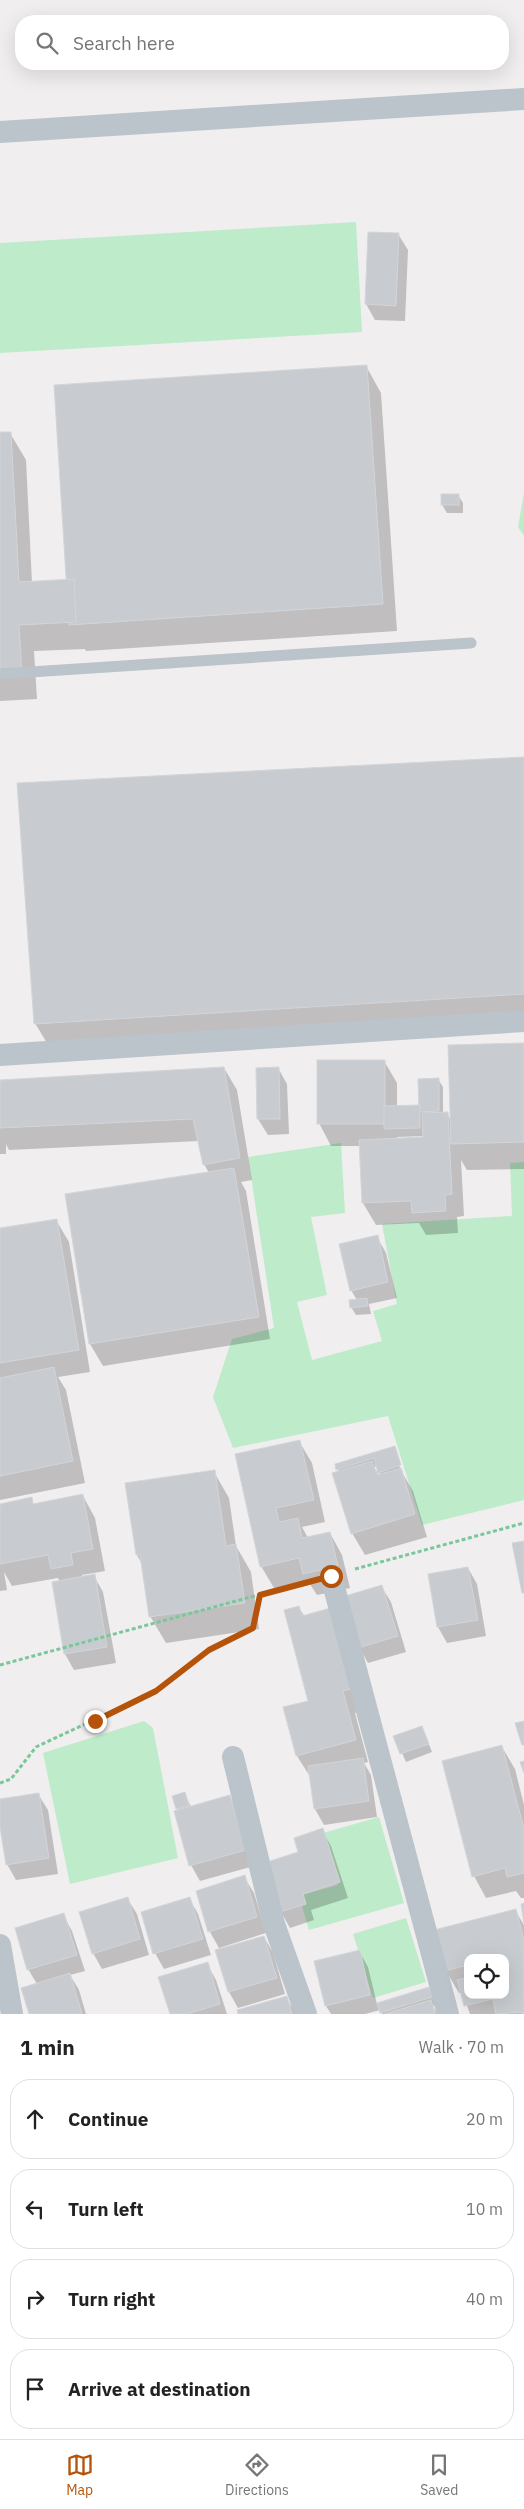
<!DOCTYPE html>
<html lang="en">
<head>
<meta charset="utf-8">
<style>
  body { margin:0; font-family:"IBM Plex Sans",sans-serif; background:#f6f6f6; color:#222 }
  .controls { position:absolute; right:15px; bottom:15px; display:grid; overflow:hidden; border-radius:10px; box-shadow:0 5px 20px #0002 }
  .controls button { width:45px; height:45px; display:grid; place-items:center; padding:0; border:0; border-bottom:1px solid #e0e0e0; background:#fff; color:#222; font:25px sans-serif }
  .stop { position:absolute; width:15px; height:15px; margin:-11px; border:4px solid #b45309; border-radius:50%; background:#fff }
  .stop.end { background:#b45309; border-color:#fff; box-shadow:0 1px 5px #0008 }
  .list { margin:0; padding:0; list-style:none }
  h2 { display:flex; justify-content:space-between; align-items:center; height:65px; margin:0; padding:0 20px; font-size:21px }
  h2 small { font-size:16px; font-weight:400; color:#767676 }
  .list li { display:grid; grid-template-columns:32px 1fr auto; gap:15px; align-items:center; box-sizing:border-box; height:80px; margin:0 10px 10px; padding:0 10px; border:1px solid #e0e0e0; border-radius:20px }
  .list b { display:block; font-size:19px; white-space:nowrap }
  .list em { font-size:16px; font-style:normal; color:#767676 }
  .icon { flex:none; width:28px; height:28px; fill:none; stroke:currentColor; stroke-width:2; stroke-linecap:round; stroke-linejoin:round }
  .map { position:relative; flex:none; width:524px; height:2014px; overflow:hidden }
  .search { position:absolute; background:#fff; box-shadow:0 5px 20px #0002; left:15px; right:15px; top:15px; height:55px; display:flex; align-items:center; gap:12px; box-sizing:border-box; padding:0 18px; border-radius:20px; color:#767676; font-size:19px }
  .sheet { height:425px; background:#fff }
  nav { display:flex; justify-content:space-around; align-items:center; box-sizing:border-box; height:70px; border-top:1px solid #e0e0e0; background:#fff; font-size:14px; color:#767676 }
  nav a { display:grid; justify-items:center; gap:2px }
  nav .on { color:#b45309 }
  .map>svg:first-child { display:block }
  .green { fill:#beeccb }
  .shadow { fill:#0003; fill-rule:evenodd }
  .building { fill:#c8ccd0; stroke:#d2d5d9 }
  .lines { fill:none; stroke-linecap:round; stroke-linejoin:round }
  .path { stroke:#79c899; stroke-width:3; stroke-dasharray:4 2.5; stroke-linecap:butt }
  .lane { stroke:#bac4ca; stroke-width:11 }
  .street { stroke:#bac4ca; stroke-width:22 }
  .route { stroke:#b45309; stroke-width:6 }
</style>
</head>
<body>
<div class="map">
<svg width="524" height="2014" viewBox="0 0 524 2014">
  <rect width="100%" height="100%" fill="#f0eeee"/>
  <g class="green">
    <polygon points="356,222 362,332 0,353 0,243"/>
    <polygon points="524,493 524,536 518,527"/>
    <polygon points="341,1143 345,1213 311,1217 327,1295 297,1302 312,1360 382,1341 373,1311 397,1304 382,1224 512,1216 510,1163 524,1162 524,1500 422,1525 388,1416 233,1448 213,1397 232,1339 274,1328 248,1157"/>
    <polygon points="144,1721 153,1728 178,1858 70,1884 43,1753"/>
    <polygon points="379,1817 404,1903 309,1930 299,1896 338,1885 323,1833"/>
    <polygon points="406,1918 426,1982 373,1998 353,1934"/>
  </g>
  <g class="shadow">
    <polygon points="398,234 408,250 405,321 375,320 366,304"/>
    <polygon points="366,366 381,393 397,631 86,651 85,649 34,651 37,699 0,701 0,434 10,433 26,460 32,583 68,581"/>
    <polygon points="458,495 463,503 463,513 447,513 442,505"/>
    <polygon points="524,758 524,1022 51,1050 35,1023"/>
    <path d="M524,1045V1169L467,1170L461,1160L464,1216L457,1217L458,1233L426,1235L419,1223L376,1225L363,1203L360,1146H331L319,1123L384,1061L397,1083V1107L420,1106L438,1079L443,1087V1113H447L451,1120ZM424,1136V1139L397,1140V1137Z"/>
    <polygon points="224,1068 237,1090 252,1180 241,1182 246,1191 270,1339 103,1366 90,1344 67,1195 209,1173 204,1164 199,1141 9,1150 6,1144 6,1154 0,1154 0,1082"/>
    <polygon points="278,1068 287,1084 289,1134 268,1135 258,1119"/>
    <polygon points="56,1220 69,1242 90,1372 58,1377 66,1390 85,1483 0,1500 0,1230"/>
    <polygon points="377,1237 386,1253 397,1298 369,1304 371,1314 356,1315 351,1307 357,1300 351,1290"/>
    <polygon points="299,1441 312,1463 325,1522 302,1527 308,1538 330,1533 342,1555 350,1588 317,1595 308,1581 274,1588 261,1566 237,1455"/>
    <path d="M394,1448L398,1454H396L401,1472L403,1471V1474L413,1491L427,1537L365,1555L352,1533L338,1469ZM377,1466L380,1475H379L374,1467Z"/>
    <polygon points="214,1472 229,1498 236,1546 251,1572 259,1629 166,1643 150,1616 143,1566 137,1555 126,1484"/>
    <polygon points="83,1496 95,1518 105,1571 82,1575 83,1578 94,1576 103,1592 116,1663 74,1670 65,1654 53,1583 60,1582 58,1578 12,1586 4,1572 7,1590 0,1591 0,1505 31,1499 34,1505"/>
    <polygon points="468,1568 477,1584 486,1636 447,1643 438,1627"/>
    <polygon points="381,1586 391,1602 406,1652 368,1663 359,1647"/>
    <polygon points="299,1608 367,1710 355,1713 368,1762 364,1763 371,1775 377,1817 324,1825 315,1809 311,1778 297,1756 285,1708 309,1702"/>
    <polygon points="422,1727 432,1752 406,1762 395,1737"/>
    <polygon points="502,1747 515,1769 524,1805 524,1898 521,1898 516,1891 486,1898 474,1876"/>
    <polygon points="38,1794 48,1810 58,1874 16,1880 7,1864 0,1819 0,1801"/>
    <polygon points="185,1794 191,1807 230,1796 239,1812 254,1866 200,1881 191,1865 174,1797"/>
    <polygon points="322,1830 331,1846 348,1898 311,1910 314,1920 290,1928 281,1912 300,1853"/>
    <polygon points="244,1877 254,1893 266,1933 219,1948 210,1932 197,1891"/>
    <polygon points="127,1898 137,1914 149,1955 102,1969 93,1953"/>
    <polygon points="189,1898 198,1914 211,1955 164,1969 155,1953"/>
    <path d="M515,1910L524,1925V2014H470L462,1992L459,1993L446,1971ZM468,1958H505V1995H468Z"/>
    <polygon points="63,1915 72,1931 85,1971 70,1975 79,1990 86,2014 30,2014 37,1984 28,1969"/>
    <polygon points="264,1937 273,1953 285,1994 238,2008 229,1992 217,1951"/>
    <polygon points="359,1951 368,1967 377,2004 429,1988 433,1996 436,2005 433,2006 437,2014 382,2014 380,2010 365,2014 331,2014 326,2006"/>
    <polygon points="207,1964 216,1980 227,2014 171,2014"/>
    <polygon points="286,1997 296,2014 240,2014"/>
  </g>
  <g class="building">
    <polygon points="368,232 399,233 396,306 365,304"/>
    <polygon points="367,365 383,604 69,625 54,385"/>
    <polygon points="0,432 11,432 19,582 74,579 76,622 19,625 22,673 0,674"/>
    <rect x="441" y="494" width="18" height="11"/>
    <polygon points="524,757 524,994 34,1024 17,783"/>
    <polygon points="524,1043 524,1142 451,1144 448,1045"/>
    <rect x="317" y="1060" width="68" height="64"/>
    <polygon points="224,1067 240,1158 203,1165 193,1119 0,1128 0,1080"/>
    <polygon points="279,1067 280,1119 257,1119 256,1068"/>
    <polygon points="439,1078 439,1111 419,1112 418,1079"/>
    <polygon points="420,1105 420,1128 384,1129 384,1106"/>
    <polygon points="448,1112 452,1194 445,1195 446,1211 412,1213 411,1201 362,1203 359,1140 423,1137 422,1113"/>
    <polygon points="234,1168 259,1317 89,1344 65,1194"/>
    <polygon points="57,1219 79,1350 0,1363 0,1228"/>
    <polygon points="378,1235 388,1282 350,1291 339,1244"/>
    <polygon points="367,1298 368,1306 350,1308 349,1300"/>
    <polygon points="54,1367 73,1461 0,1476 0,1378"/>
    <polygon points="300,1440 314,1500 276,1508 279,1522 298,1518 302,1538 330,1532 338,1566 303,1574 299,1558 260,1567 235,1454"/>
    <polygon points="395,1446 401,1465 378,1473 374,1458 336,1470 335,1464"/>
    <polygon points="372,1461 377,1475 401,1468 415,1514 351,1534 332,1473"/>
    <polygon points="215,1470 226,1546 236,1544 245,1603 149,1617 140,1555 136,1555 125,1483"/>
    <polygon points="83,1494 93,1549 71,1553 73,1565 51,1569 48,1555 0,1564 0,1504 32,1497 33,1504"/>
    <polygon points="524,1541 524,1593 522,1593 512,1543"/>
    <polygon points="468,1567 478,1620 437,1627 428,1574"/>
    <polygon points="95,1574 107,1647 64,1654 52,1582"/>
    <polygon points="382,1585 398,1636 358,1648 342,1597"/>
    <polygon points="299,1606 302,1616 334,1607 355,1688 343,1691 356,1740 296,1756 283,1707 308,1701 284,1610"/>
    <polygon points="524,1721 524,1745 522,1745 515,1723"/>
    <polygon points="422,1726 429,1744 400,1754 393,1736"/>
    <polygon points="502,1745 524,1829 524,1873 507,1877 505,1868 472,1877 442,1761"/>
    <polygon points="363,1758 369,1801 314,1809 308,1766"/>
    <polygon points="524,1761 524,1773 520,1762"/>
    <polygon points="185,1792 189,1806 176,1809 172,1796"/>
    <polygon points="39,1793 49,1858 6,1865 0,1827 0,1799"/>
    <polygon points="230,1795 246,1850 189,1866 174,1811"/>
    <polygon points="323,1828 340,1882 303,1894 306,1904 280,1912 264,1863 298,1852 294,1838"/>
    <polygon points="245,1875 257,1917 208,1932 196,1891"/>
    <polygon points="128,1897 140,1939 92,1954 79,1912"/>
    <polygon points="190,1897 203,1939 153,1954 141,1912"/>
    <polygon points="524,1903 524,1923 521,1904"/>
    <polygon points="516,1909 524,1940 524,2014 521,2012 496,2014 493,1999 464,2006 457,1980 468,1977 468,1995 505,1995 505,1958 468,1958 468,1965 445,1971 434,1930"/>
    <polygon points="64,1913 77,1955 27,1970 15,1928"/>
    <polygon points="264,1936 277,1978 228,1992 215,1950"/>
    <polygon points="360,1950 370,1995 325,2006 314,1961"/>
    <polygon points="208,1962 220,2004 187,2014 170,2014 158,1977"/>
    <polygon points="70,1973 82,2014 29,2014 21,1988"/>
    <polygon points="429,1987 432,1997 380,2013 377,2003"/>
    <polygon points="287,1996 292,2014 238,2014 237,2010"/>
    <polygon points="431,2000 435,2014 385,2014"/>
  </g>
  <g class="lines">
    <g class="path">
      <polyline points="355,1569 524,1523"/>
      <polyline points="0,1665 306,1582"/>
      <polyline points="0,1783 11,1779 36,1747 156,1691 209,1650 253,1628 260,1595"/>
    </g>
    <polyline class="lane" points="0,674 471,643"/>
    <g class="street">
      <polyline points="0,132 524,99"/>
      <polyline points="0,1055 524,1021"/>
      <polyline points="331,1576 448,2014"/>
      <polyline points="233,1757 274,1924 306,2014"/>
      <polyline points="0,1945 12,2014"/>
    </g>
  </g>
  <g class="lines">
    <polyline class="route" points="95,1721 156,1691 209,1650 253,1628 260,1595 331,1576"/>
  </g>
</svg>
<div class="controls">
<button><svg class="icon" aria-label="locate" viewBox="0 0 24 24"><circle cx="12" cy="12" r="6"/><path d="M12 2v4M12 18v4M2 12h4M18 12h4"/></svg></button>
</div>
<div class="stop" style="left:331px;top:1576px"></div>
<div class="stop end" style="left:95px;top:1721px"></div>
<div class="search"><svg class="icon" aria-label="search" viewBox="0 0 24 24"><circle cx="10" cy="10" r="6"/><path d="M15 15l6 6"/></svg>Search here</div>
</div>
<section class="sheet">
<h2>1 min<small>Walk · 70 m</small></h2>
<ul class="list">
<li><svg class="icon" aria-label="ahead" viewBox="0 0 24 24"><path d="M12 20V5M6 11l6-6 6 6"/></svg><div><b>Continue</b></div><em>20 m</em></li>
<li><svg class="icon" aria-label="left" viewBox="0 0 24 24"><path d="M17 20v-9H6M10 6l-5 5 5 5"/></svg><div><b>Turn left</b></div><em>10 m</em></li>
<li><svg class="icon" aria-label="right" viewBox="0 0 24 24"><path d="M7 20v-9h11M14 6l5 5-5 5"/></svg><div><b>Turn right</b></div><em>40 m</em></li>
<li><svg class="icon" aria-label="arrive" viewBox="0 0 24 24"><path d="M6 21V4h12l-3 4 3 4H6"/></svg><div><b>Arrive at destination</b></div></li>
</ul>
</section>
<nav>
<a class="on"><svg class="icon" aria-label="map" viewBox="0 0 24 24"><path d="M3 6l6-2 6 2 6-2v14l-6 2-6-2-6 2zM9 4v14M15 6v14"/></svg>Map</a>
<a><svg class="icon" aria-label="directions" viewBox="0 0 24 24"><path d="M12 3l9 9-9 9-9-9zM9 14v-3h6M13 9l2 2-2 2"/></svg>Directions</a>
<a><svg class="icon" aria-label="saved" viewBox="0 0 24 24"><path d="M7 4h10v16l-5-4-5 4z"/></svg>Saved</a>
</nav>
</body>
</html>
